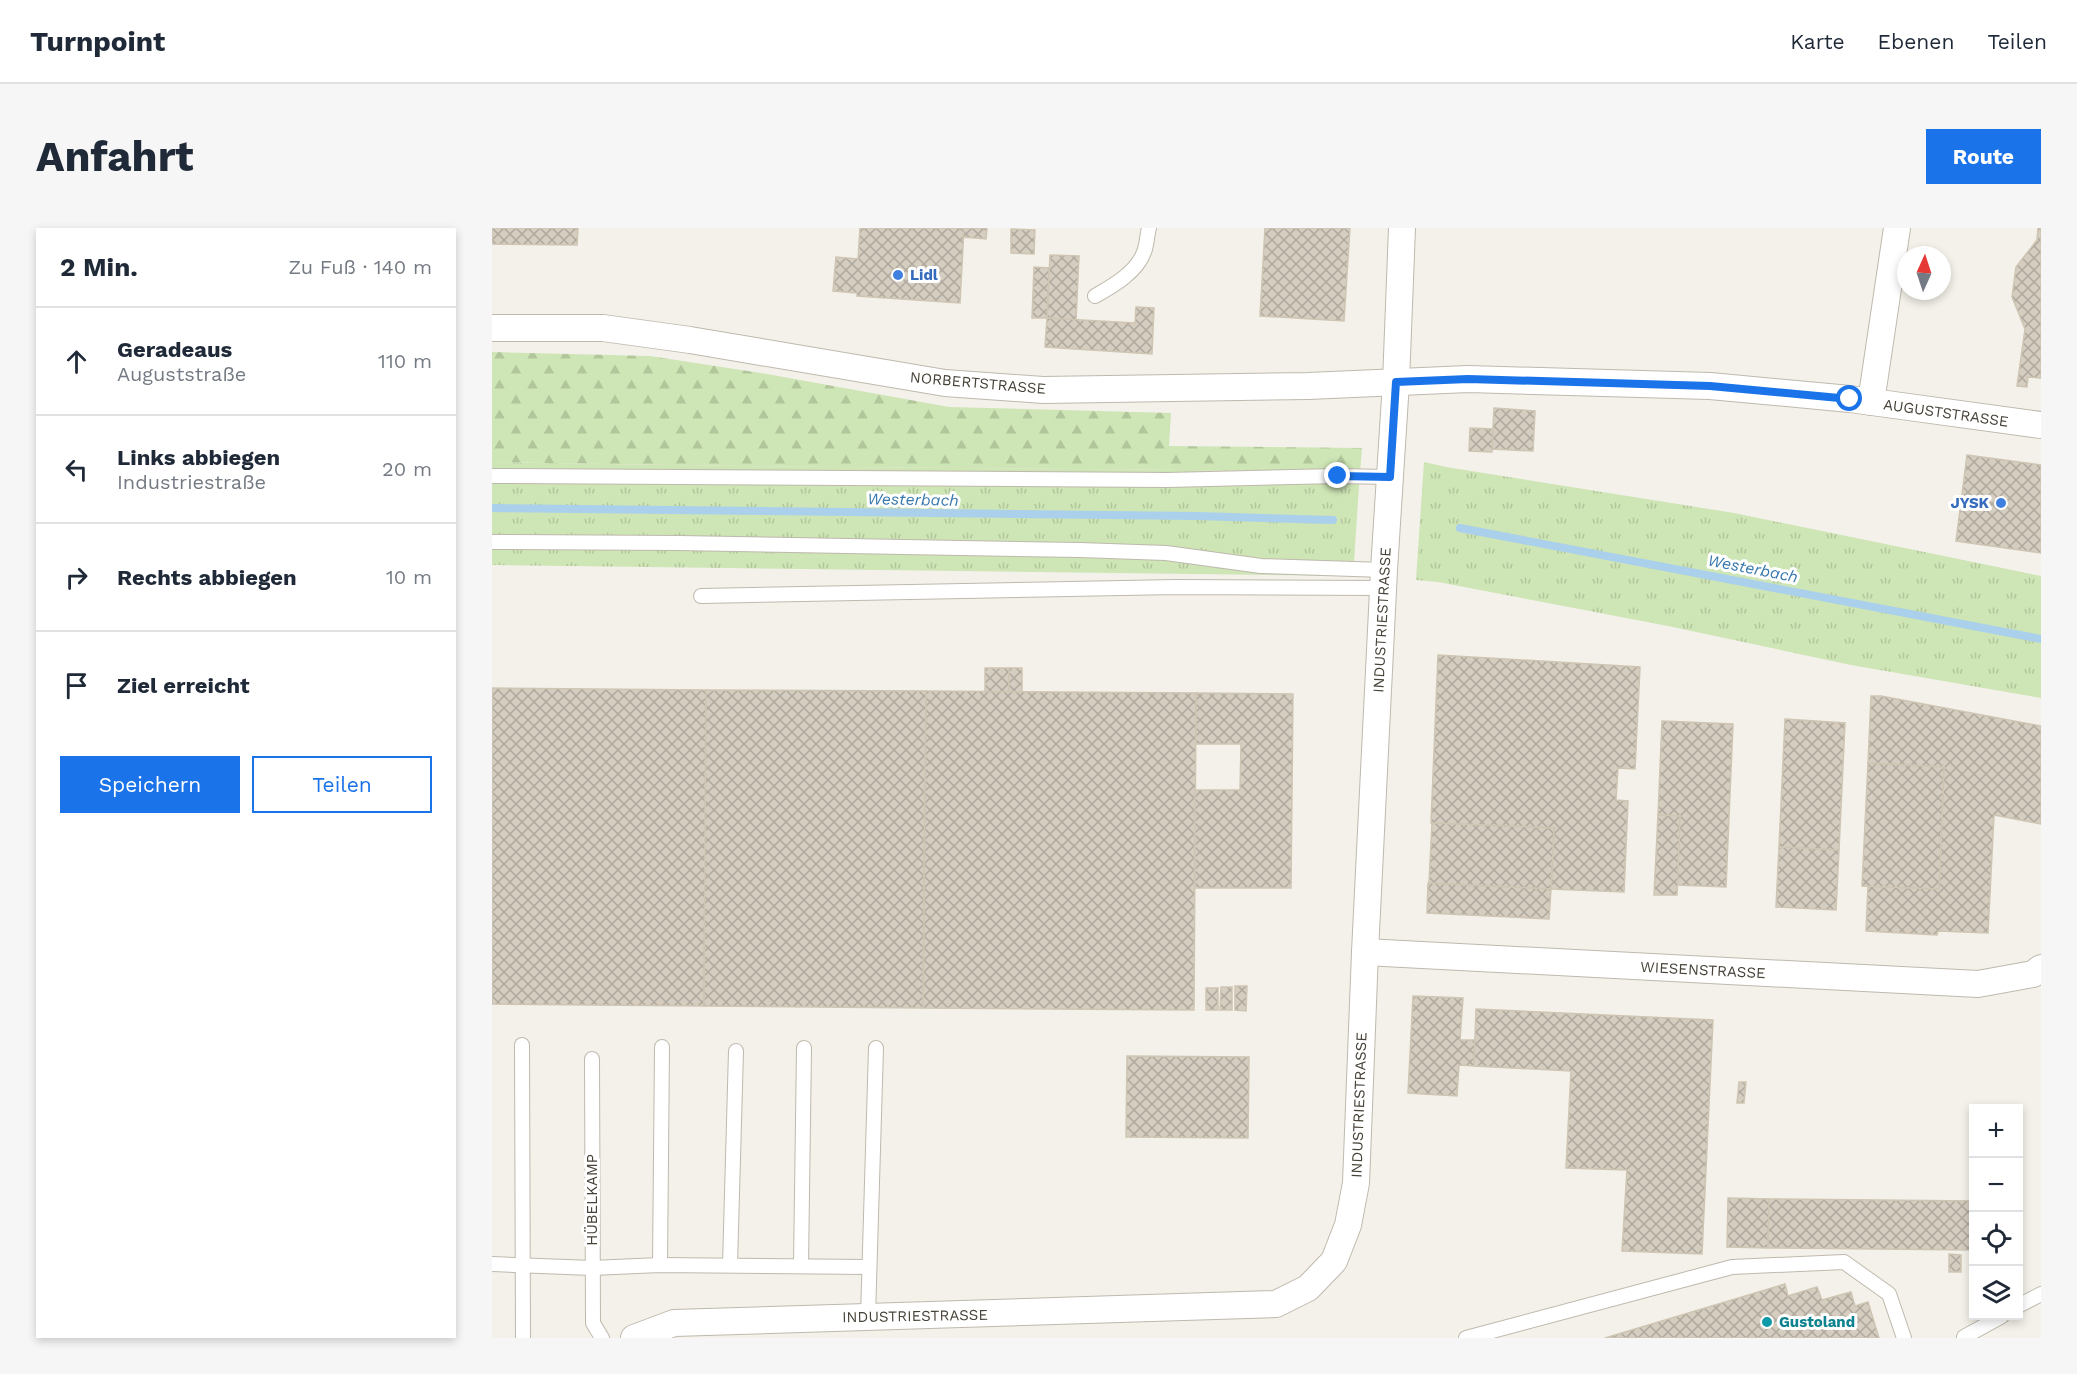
<!DOCTYPE html>
<html lang="de">
<head>
<meta charset="utf-8">
<style>
  body { margin:0; font-family:"Work Sans",sans-serif; background:#f6f6f7; color:#1f2937 }
  .controls { position:absolute; right:18px; bottom:18px; display:grid; overflow:hidden; border-radius:0px; box-shadow:0 3px 9px #0003 }
  .controls button { width:54px; height:54px; display:grid; place-items:center; padding:0; border:0; border-bottom:2px solid #e0e1e3; background:#fff; color:#1f2937; font:30px sans-serif }
  .compass { position:absolute; left:1405px; top:18px; width:54px; height:54px; border-radius:50%; background:#fff; box-shadow:0 3px 9px #0003; rotate:3deg }
  .stop { position:absolute; width:18px; height:18px; margin:-14px; border:4px solid #1a73e8; border-radius:50%; background:#fff }
  .stop.end { background:#1a73e8; border-color:#fff; box-shadow:0 2px 6px #0008 }
  .list { margin:0; padding:0; list-style:none }
  h2 { display:flex; justify-content:space-between; align-items:center; height:78px; margin:0; padding:0 24px; font-size:26px }
  h2 small { font-size:20px; font-weight:400; color:#747a83 }
  .list li { display:grid; grid-template-columns:39px 1fr auto; gap:18px; align-items:center; box-sizing:border-box; height:108px; padding:0 24px; border-top:2px solid #e0e1e3 }
  .list b { display:block; font-size:22px; white-space:nowrap }
  .list p { margin:0; font-size:20px; white-space:nowrap; color:#747a83 }
  .list em { font-size:20px; font-style:normal; color:#747a83 }
  .actions { display:flex; gap:12px; padding:18px 24px }
  .actions a { flex:1; padding:14px 0; border:2px solid #1a73e8; border-radius:0px; text-align:center; font-size:21px; color:#1a73e8 }
  .actions .main { background:#1a73e8; color:#fff }
  .icon { flex:none; width:33px; height:33px; fill:none; stroke:currentColor; stroke-width:2; stroke-linecap:round; stroke-linejoin:round }
  .map { position:relative; flex:none; width:1549px; height:1110px; overflow:hidden; border-radius:0px }
  header { display:flex; align-items:center; gap:36px; box-sizing:border-box; height:84px; padding:0 30px; background:#fff; border-bottom:2px solid #e0e1e3 }
  header strong { font-size:28px }
  nav { display:flex; gap:33px; margin-inline-start:auto; font-size:21px }
  .intro { display:flex; align-items:center; justify-content:space-between; box-sizing:border-box; height:144px; padding:0 36px }
  h1 { margin:0; font-size:42px }
  .button { padding:15px 27px; border-radius:0px; background:#1a73e8; color:#fff; font-size:21px; font-weight:700 }
  main { display:flex; gap:36px; padding:0 36px }
  aside { flex:1; background:#fff; border-radius:0px; box-shadow:0 3px 9px #0003 }
  .map>svg:first-child { display:block }
  .grass { fill:url(#grass-tufts) }
  .forest { fill:url(#forest-firs) }
  .lines { fill:none; stroke-linecap:round; stroke-linejoin:round }
  .stream { stroke:#aad0ec; stroke-width:8 }
  .building { fill:url(#building-cross-hatch); stroke:#cfc5b3; stroke-width:1.5 }
  .lane-casing { stroke:#bfb9ad; stroke-width:16 }
  .street-casing { stroke:#bfb9ad; stroke-width:28 }
  .lane { stroke:#fff; stroke-width:14 }
  .street { stroke:#fff; stroke-width:26 }
  .route { stroke:#1a73e8; stroke-width:8 }
  .shop-dot { fill:#3f7fe0; stroke:#fff; stroke-width:2 }
  .culture-dot { fill:#0f9aa8; stroke:#fff; stroke-width:2 }
  .labels { text-anchor:middle; stroke-width:6; stroke-linejoin:round; paint-order:stroke }
  .shop-label { font-size:15px; font-weight:bold; fill:#366cbe; stroke:#fff; text-anchor:start }
  .street-label { font-size:15px; fill:#474238; stroke:#fff }
  .culture-label { font-size:15px; font-weight:bold; fill:#0d838f; stroke:#fff; text-anchor:start }
  .water-label { font-size:16px; font-style:italic; fill:#3778ad; stroke:#fff }
</style>
</head>
<body>
<header>
<strong>Turnpoint</strong>
<nav><a>Karte</a><a>Ebenen</a><a>Teilen</a></nav>
</header>
<div class="intro"><h1>Anfahrt</h1><a class="button">Route</a></div>
<main>
<aside>
<h2>2 Min.<small>Zu Fuß · 140 m</small></h2>
<ul class="list">
<li><svg class="icon" aria-label="ahead" viewBox="0 0 24 24"><path d="M12 20V5M6 11l6-6 6 6"/></svg><div><b>Geradeaus</b><p>Auguststraße</p></div><em>110 m</em></li>
<li><svg class="icon" aria-label="left" viewBox="0 0 24 24"><path d="M17 20v-9H6M10 6l-5 5 5 5"/></svg><div><b>Links abbiegen</b><p>Industriestraße</p></div><em>20 m</em></li>
<li><svg class="icon" aria-label="right" viewBox="0 0 24 24"><path d="M7 20v-9h11M14 6l5 5-5 5"/></svg><div><b>Rechts abbiegen</b></div><em>10 m</em></li>
<li><svg class="icon" aria-label="arrive" viewBox="0 0 24 24"><path d="M6 21V4h12l-3 4 3 4H6"/></svg><div><b>Ziel erreicht</b></div></li>
</ul>
<div class="actions"><a class="main">Speichern</a><a>Teilen</a></div>
</aside>
<div class="map">
<svg width="1549" height="1110" viewBox="0 0 1549 1110">
  <defs>
    <pattern id="grass-tufts" width="24" height="20" patternUnits="userSpaceOnUse" patternTransform="scale(1.5)"><rect width="24" height="20" fill="#cee5b5"/><path d="M3 7l-1-3M5 7V3M7 7l1-3M15 17l-1-3M17 17v-4M19 17l1-3" fill="none" stroke="#b2c69c"/></pattern>
    <pattern id="forest-firs" width="22" height="20" patternUnits="userSpaceOnUse" patternTransform="scale(1.5)"><rect width="22" height="20" fill="#cee5b5"/><path d="M5 1l3.5 6h-7zM16 11l3.5 6h-7z" fill="#b2c69c"/></pattern>
    <pattern id="building-cross-hatch" width="8" height="8" patternUnits="userSpaceOnUse" patternTransform="scale(1.5)"><rect width="8" height="8" fill="#d5cdc0"/><path d="M0 0l8 8M0 8l8-8" fill="none" stroke="#afa89d"/></pattern>
  </defs>
  <rect width="100%" height="100%" fill="#f4f1ea"/>
  <g class="grass">
    <path d="M0,234C289,240 579,240 868,244L861,348L0,337Z"/>
    <polygon points="932,234 954,239 1242,285 1549,348 1549,470 1359,437 1176,398 946,354 924,352"/>
  </g>
  <path class="forest" d="M0,124L158,128L275,146L457,179L679,185L677,218L870,220L868,244C579,240 289,240 0,234Z"/>
  <g class="lines">
    <g class="stream">
      <polyline points="0,280 705,288 841,292"/>
      <polyline points="968,300 1549,411"/>
    </g>
  </g>
  <g class="building">
    <polygon points="0,0 86,0 85,17 0,16"/>
    <polygon points="368,0 472,0 468,75 365,68 365,65 341,63 344,29 366,31"/>
    <polygon points="472,0 495,0 494,11 471,9"/>
    <polygon points="773,0 858,0 852,93 768,88"/>
    <polygon points="1546,0 1549,0 1549,150 1536,149 1535,159 1525,158 1533,101 1520,69 1524,39 1545,12"/>
    <polygon points="519,1 543,2 542,26 519,25"/>
    <polygon points="558,27 587,28 584,92 555,90"/>
    <polygon points="542,39 557,40 555,90 540,90"/>
    <polygon points="644,79 662,80 660,126 553,119 555,90 643,95"/>
    <polygon points="1002,180 1043,183 1041,223 1000,221"/>
    <polygon points="978,200 1001,201 1000,224 977,223"/>
    <polygon points="1475,227 1549,237 1549,325 1464,313"/>
    <polygon points="946,427 1148,439 1143,541 1126,540 1124,572 1136,573 1132,664 1059,661 1062,600 939,595"/>
    <rect x="493" y="440" width="24" height="24"/>
    <rect x="517" y="440" width="13" height="24"/>
    <polygon points="0,460 214,462 212,778 0,776"/>
    <polygon points="214,462 434,463 431,780 212,778"/>
    <polygon points="434,463 704,465 702,782 431,780"/>
    <polygon points="704,465 801,466 799,660 703,660 703,562 748,562 749,516 704,516"/>
    <polygon points="1379,468 1389,468 1549,498 1549,596 1502,587 1496,705 1446,703 1445,707 1374,703 1376,658 1447,661 1452,539 1376,535"/>
    <polygon points="1293,491 1353,495 1347,622 1287,619"/>
    <polygon points="1170,493 1241,496 1234,659 1185,657 1188,588 1166,587"/>
    <polygon points="1376,535 1452,539 1447,661 1370,658"/>
    <polygon points="1166,587 1188,588 1185,667 1162,667"/>
    <polygon points="940,595 1062,600 1059,661 937,655"/>
    <polygon points="1287,619 1347,622 1344,682 1284,679"/>
    <polygon points="936,655 1059,661 1057,691 935,685"/>
    <polygon points="743,758 755,758 754,783 743,782"/>
    <polygon points="729,759 740,759 740,782 728,782"/>
    <rect x="714" y="760" width="12" height="22"/>
    <polygon points="921,768 971,770 968,812 983,812 982,838 967,837 965,868 916,865"/>
    <polygon points="984,781 1221,792 1210,1026 1130,1023 1135,942 1074,940 1079,843 982,838"/>
    <polygon points="635,828 757,829 756,910 634,909"/>
    <polygon points="1247,854 1254,854 1252,875 1245,875"/>
    <polygon points="1236,970 1277,971 1276,1020 1235,1019"/>
    <polygon points="1277,971 1482,973 1482,1022 1276,1020"/>
    <polygon points="1457,1026 1469,1027 1469,1044 1457,1044"/>
    <polygon points="1293,1056 1296,1068 1325,1059 1330,1072 1359,1064 1363,1078 1376,1074 1387,1110 1113,1110"/>
  </g>
  <g class="lines">
    <g class="lane-casing">
      <g id="lane">
        <path d="M603,68C621,58 645,44 652,24C655,17 655,7 657,0"/>
        <polyline points="0,248 675,252 846,248 898,249"/>
        <polyline points="0,314 187,315 588,322 674,325 769,338 892,342"/>
        <polyline points="209,368 684,359 891,360"/>
        <polyline points="30,817 31,1110"/>
        <polyline points="100,831 101,1095 110,1110"/>
        <polyline points="0,1036 100,1040 168,1037 377,1039"/>
        <polyline points="168,1037 170,819"/>
        <polyline points="238,1037 244,823"/>
        <polyline points="309,1037 312,820"/>
        <polyline points="1526,1078 1549,1066"/>
        <polyline points="376,1089 384,820"/>
        <polyline points="1472,1109 1510,1088"/>
        <polyline points="974,1110 1240,1039 1352,1034 1397,1066 1412,1110"/>
      </g>
    </g>
    <g class="street-casing">
      <g id="street">
        <polyline points="0,100 111,100 198,112 453,155 551,162 816,158 976,151 1218,158 1358,171 1549,197"/>
        <polyline points="1379,174 1405,0"/>
        <polyline points="873,724 1486,756 1541,746 1549,740"/>
        <polyline points="142,1110 182,1095 784,1076 816,1060 842,1033 856,997 864,955 873,724 892,342 904,154 910,0"/>
      </g>
    </g>
    <use href="#lane" class="lane"/>
    <use href="#street" class="street"/>
  </g>
  <g class="lines">
    <polyline class="route" points="846,248 898,249 904,154 976,151 1218,158 1358,171"/>
  </g>
  <g class="shop-dot">
    <circle cx="406" cy="47" r="6"/>
    <circle cx="1509" cy="275" r="6"/>
  </g>
  <circle class="culture-dot" cx="1275" cy="1094" r="6"/>
  <g class="labels">
    <g class="shop-label">
      <text x="418" y="52">Lidl</text>
      <text x="1497" y="280" text-anchor="end">JYSK</text>
    </g>
    <g class="street-label">
      <text transform="translate(486 155) rotate(5)" y="5">NORBERTSTRASSE</text>
      <text transform="translate(1454 185) rotate(8)" y="5">AUGUSTSTRASSE</text>
      <text transform="translate(890 392) rotate(-87)" y="5">INDUSTRIESTRASSE</text>
      <text transform="translate(1211 742) rotate(3)" y="5">WIESENSTRASSE</text>
      <text transform="translate(867 877) rotate(-88)" y="5">INDUSTRIESTRASSE</text>
      <text transform="translate(100 972) rotate(-90)" y="5">HÜBELKAMP</text>
      <text transform="translate(423 1088) rotate(-1)" y="5">INDUSTRIESTRASSE</text>
    </g>
    <g class="culture-label">
      <text x="1287" y="1099">Gustoland</text>
    </g>
    <g class="water-label">
      <text transform="translate(421 271) rotate(1)" y="6">Westerbach</text>
      <text transform="translate(1261 340) rotate(11)" y="6">Westerbach</text>
    </g>
  </g>
</svg>
<div class="controls">
<button>+</button>
<button>−</button>
<button><svg class="icon" aria-label="locate" viewBox="0 0 24 24"><circle cx="12" cy="12" r="6"/><path d="M12 2v4M12 18v4M2 12h4M18 12h4"/></svg></button>
<button><svg class="icon" aria-label="layers" viewBox="0 0 24 24"><path d="M12 4l9 5-9 5-9-5zM3 14l9 5 9-5"/></svg></button>
</div>
<svg class="compass" viewBox="-18 -18 36 36"><path d="M0-13l5 13h-10z" fill="#e53935"/><path d="M0 13l5-13h-10z" fill="#747a83"/></svg>
<div class="stop" style="left:1358px;top:171px"></div>
<div class="stop end" style="left:846px;top:248px"></div>
</div>
</main>
</body>
</html>
